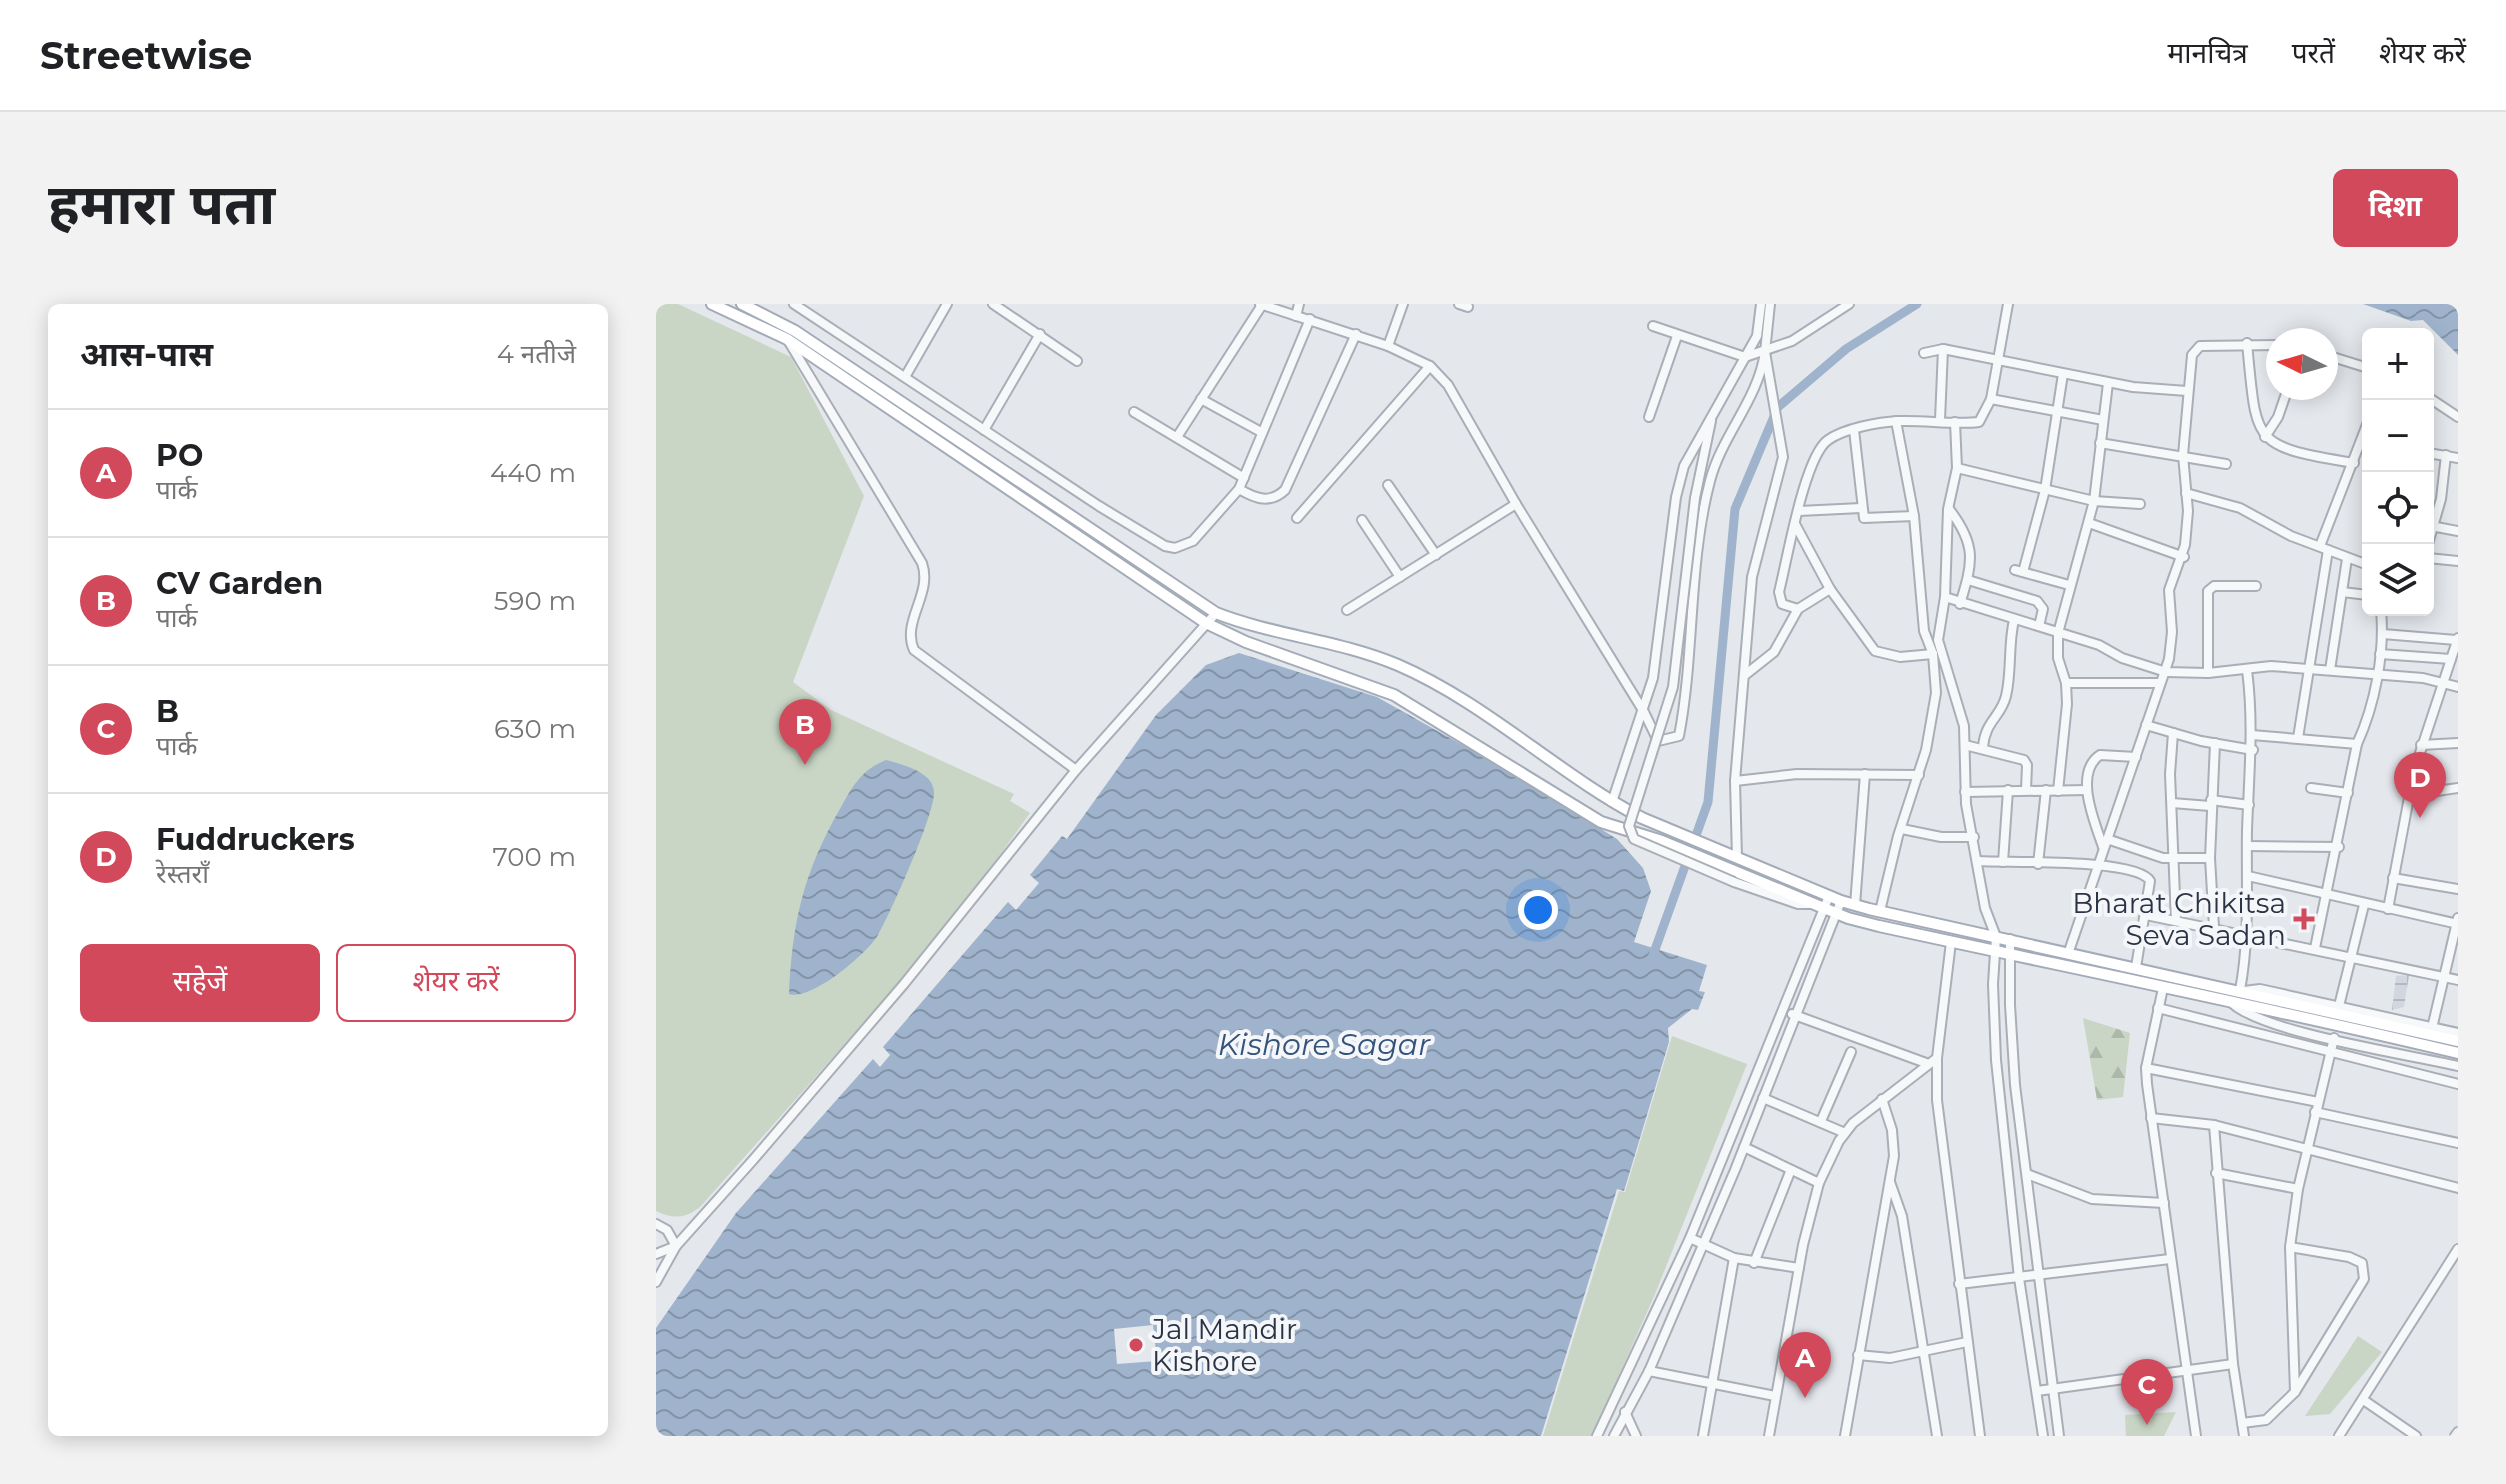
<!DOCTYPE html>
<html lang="hi">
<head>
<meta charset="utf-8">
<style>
  body { margin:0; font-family:Montserrat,"Noto Sans Devanagari",sans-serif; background:#f2f2f2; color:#202124 }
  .controls { position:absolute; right:24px; top:24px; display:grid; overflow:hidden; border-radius:12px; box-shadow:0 4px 20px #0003 }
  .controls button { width:72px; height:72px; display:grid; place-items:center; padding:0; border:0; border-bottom:2px solid #e0e0e0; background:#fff; color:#202124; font:40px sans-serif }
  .compass { position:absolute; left:1610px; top:24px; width:72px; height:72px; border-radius:50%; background:#fff; box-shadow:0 4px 20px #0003; rotate:275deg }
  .you { position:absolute; left:882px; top:606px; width:28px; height:28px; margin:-20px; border:6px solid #fff; border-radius:50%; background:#1a73e8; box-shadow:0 0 0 12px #1a73e833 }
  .badge { display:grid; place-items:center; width:52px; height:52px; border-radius:50%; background:#d1495b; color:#fff; font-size:26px; font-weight:700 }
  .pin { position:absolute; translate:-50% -66px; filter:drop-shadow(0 2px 4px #0008) }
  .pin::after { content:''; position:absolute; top:42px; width:28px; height:24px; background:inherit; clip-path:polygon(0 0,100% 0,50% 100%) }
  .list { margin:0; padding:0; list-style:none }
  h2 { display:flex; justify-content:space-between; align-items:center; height:104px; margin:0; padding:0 32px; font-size:34px }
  h2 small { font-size:26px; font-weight:400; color:#757577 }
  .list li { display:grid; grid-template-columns:52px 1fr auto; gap:24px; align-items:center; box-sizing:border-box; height:128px; padding:0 32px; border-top:2px solid #e0e0e0 }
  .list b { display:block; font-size:30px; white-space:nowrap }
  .list p { margin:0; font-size:26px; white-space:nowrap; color:#757577 }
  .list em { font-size:26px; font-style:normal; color:#757577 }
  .actions { display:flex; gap:16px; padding:24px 32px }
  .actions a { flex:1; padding:18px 0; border:2px solid #d1495b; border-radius:12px; text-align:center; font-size:28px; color:#d1495b }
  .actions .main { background:#d1495b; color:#fff }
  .icon { flex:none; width:44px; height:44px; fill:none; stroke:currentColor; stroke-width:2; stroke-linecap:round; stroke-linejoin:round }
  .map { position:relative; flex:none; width:1802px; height:1132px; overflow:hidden; border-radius:12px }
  header { display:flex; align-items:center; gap:48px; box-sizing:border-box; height:112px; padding:0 40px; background:#fff; border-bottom:2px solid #e0e0e0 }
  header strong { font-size:38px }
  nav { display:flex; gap:44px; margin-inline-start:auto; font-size:28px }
  .intro { display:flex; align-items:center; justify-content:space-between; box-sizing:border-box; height:192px; padding:0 48px }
  h1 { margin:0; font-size:56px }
  .button { padding:20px 36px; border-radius:12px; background:#d1495b; color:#fff; font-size:28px; font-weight:700 }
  main { display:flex; gap:48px; padding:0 48px }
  aside { flex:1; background:#fff; border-radius:12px; box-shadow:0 4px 20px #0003 }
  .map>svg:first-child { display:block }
  .industrial { fill:url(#industrial-grid) }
  .forest { fill:url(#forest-firs) }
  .park { fill:#c9d6c5 }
  .water { fill:url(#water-waves); fill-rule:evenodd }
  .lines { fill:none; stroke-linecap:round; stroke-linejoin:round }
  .canal { stroke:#9fb4cc; stroke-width:9 }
  .minor-casing { stroke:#a9aeb7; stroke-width:12 }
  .major-casing { stroke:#a3abb8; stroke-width:14 }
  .minor { stroke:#f7f8fa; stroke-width:8 }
  .major { stroke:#fff; stroke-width:10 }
  .minor-bridge-casing { stroke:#a9aeb7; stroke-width:12; stroke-linecap:butt }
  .minor-bridge { stroke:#f7f8fa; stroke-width:8 }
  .poi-dot { fill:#d1495b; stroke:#f4f6f9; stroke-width:3 }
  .labels { text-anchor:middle; stroke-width:8; stroke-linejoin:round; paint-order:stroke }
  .poi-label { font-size:28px; fill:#2b3445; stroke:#f4f6f9; text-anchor:end }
  .water-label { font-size:30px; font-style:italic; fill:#34527a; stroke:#f4f6f9 }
</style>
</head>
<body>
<header>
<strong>Streetwise</strong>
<nav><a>मानचित्र</a><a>परतें</a><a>शेयर करें</a></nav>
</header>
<div class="intro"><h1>हमारा पता</h1><a class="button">दिशा</a></div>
<main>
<aside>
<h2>आस-पास<small>4 नतीजे</small></h2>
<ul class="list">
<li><span class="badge">A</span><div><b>PO</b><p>पार्क</p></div><em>440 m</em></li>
<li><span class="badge">B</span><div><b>CV Garden</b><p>पार्क</p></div><em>590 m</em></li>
<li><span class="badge">C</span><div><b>B</b><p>पार्क</p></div><em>630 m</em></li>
<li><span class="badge">D</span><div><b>Fuddruckers</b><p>रेस्तराँ</p></div><em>700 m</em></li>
</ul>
<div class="actions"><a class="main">सहेजें</a><a>शेयर करें</a></div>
</aside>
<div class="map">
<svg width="1802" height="1132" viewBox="0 0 1802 1132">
  <defs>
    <pattern id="industrial-grid" width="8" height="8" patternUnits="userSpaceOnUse" patternTransform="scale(2)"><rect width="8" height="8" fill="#d2d6de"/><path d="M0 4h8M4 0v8" fill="none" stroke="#b4b8c0"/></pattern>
    <pattern id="forest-firs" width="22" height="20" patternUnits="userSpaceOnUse" patternTransform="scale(2)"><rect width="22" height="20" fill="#c9d6c5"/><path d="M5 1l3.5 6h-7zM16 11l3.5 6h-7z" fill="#adb8ab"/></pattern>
    <pattern id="water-waves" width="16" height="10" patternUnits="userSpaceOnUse" patternTransform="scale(2)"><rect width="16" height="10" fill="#9fb4cc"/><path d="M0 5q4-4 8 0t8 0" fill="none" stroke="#8293a7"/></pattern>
  </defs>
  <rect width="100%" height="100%" fill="#e4e7ec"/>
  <polygon class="industrial" points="1753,671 1748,703 1736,706 1740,672"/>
  <polygon class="forest" points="1427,714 1474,729 1467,793 1441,796"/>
  <g class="park">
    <path d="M0,0H22L135,53L208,192L137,378L175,406L358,490L354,497L374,509L290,626L45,902C31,914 18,916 0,907Z"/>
    <polygon points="1016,732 1091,760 999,990 936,1132 887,1132 963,887 969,888"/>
    <polygon points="1702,1032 1726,1048 1674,1110 1649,1112"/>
    <polygon points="1520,1108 1508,1132 1470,1132 1469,1111"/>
  </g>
  <g class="water">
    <polygon points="1707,0 1802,0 1802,51 1767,16 1755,17"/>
    <path d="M583,349L721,393L842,461L961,535L987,564L995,587L978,638L1051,661L1043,687L1049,688L1042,706L1036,705L1012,724L1013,738L968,887L961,885L885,1132H0V1024L80,909L217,755L224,763L234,751L227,743L352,598L360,606L383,579L374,571L406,532L411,535L500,411L550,361ZM497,1021L501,1057L461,1060L458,1025Z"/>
    <path d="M230,456C245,460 278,468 278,488C279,510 234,610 222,631C210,651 155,697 133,690C136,617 148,567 185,503C197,482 205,466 230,456Z"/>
  </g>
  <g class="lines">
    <polyline class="canal" points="996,654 1052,498 1079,205 1122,103 1190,45 1261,0"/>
    <g class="minor-casing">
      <g id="minor">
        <polyline points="138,0 443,202 509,242 519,244 537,237 583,185 654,15"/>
        <polyline points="337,0 421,57"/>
        <path d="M604,0L732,42L774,62L792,81L860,200L988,408L1002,437L1023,432C1039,348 1032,261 1054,177C1066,131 1102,96 1109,48"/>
        <polyline points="803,0 812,3"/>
        <polyline points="640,12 643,0"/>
        <polyline points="997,22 1089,53 1136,37 1193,0"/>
        <path d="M133,38L266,259C277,290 245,317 258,346L420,466"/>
        <path d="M1591,39C1601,140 1594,142 1698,159"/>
        <polyline points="732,42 747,0"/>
        <polyline points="1268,49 1287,45 1477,83 1531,87"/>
        <polyline points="1670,51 1712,64"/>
        <polyline points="249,73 291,0"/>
        <polyline points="1772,93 1802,113"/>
        <polyline points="545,95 605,128"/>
        <polyline points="1335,95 1447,116"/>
        <polyline points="478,108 588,174"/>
        <polyline points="993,113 1021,32"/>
        <polyline points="1284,116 1287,45"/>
        <polyline points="1299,118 1301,164 1292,205 1289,293 1282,336 1308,422 1310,500 1329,604 1340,633 1337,680 1340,756 1363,974 1387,1132"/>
        <polyline points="328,126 384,30"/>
        <polyline points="1198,126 1208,214 1258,212"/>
        <polyline points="521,133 606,1"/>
        <polyline points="1609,133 1622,113 1632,84"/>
        <polyline points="1444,139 1570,160"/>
        <polyline points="1772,149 1802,154"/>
        <polyline points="1301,164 1438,197 1484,200"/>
        <polyline points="732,181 780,251"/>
        <path d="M583,185C600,195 614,200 629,186L700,30"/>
        <polyline points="1530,189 1584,204 1635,232 1712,261"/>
        <polyline points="1039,194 1055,117"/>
        <path d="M1293,205C1321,241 1317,258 1304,300"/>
        <polyline points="1143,207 1205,204"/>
        <polyline points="641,214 774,62"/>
        <polyline points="706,216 744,273"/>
        <polyline points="1433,219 1528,253"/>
        <polyline points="1139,220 1174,285 1219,347 1244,353 1277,350"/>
        <polyline points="1775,222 1802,227"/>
        <polyline points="1772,240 1785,195 1790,151"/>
        <polyline points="1664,242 1712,118"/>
        <polyline points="1772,254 1802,257"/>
        <polyline points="1359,266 1413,281"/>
        <polyline points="1367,268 1389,186 1407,70"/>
        <polyline points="1312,276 1381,297 1387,305 1383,322"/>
        <polyline points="1686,288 1712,291"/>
        <polyline points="1289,293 1443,341 1466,354 1510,368 1552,369 1615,362 1767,374 1802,383"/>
        <path d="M1142,305L1126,300L1123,288C1131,257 1148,153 1172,136C1189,124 1223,118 1243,117C1270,116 1297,121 1323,118L1335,95L1352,0"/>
        <polyline points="691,306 860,200"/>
        <polyline points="1727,330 1800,336"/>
        <polyline points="1724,350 1795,355"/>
        <polyline points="1674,366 1691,255"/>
        <polyline points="1552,369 1552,287 1558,282 1600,282"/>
        <polyline points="1089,371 1118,348 1142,305 1174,285"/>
        <polyline points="1410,379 1503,379"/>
        <polyline points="1490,421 1545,437 1597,446"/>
        <polyline points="1517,429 1514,470 1520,617"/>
        <polyline points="1596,431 1701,440"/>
        <polyline points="1642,434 1672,246"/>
        <polyline points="1309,441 1368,456 1371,461 1370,486"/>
        <polyline points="1765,441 1802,439"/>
        <path d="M1327,443C1329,417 1345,413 1350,392C1356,367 1352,341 1358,316"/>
        <polyline points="1079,477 1141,470 1263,471"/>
        <polyline points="1655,484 1692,489"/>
        <polyline points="1402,487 1411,400 1410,379 1402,354 1402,329 1438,197 1452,79"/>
        <polyline points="1309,488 1431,486"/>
        <polyline points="1753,491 1802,484"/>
        <polyline points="1555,496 1593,501"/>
        <polyline points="956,498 997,374 1020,193 1028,162 1101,32 1105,0"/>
        <polyline points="1516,499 1554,502"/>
        <polyline points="1246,525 1285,533 1318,533"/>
        <polyline points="1451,535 1507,554 1554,554"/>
        <polyline points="1591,542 1683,543"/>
        <path d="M1447,543C1439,519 1417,469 1444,451L1480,453"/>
        <polyline points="1081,554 1079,477 1096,273 1127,153 1109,48 1114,0"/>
        <path d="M1323,557C1352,559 1481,554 1494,577L1480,663"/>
        <polyline points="1347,558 1352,486"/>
        <polyline points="1382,560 1390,486"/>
        <polyline points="1592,572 1802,620"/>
        <polyline points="1737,574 1802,585"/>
        <polyline points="1078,578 1142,600 1154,600"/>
        <polyline points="1199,601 1209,470"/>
        <polyline points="1732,605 1758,467 1802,334"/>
        <polyline points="1224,607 1242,532 1270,446 1280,389 1277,350 1268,327 1258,212 1240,117"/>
        <polyline points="1490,611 1802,676"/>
        <polyline points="1558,623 1554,554 1559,439"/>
        <polyline points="1354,635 1354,701 1359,781 1403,1132"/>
        <polyline points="1295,638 1281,754 1281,796 1324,1132"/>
        <path d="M1659,644L1701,440C1719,401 1729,349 1725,306"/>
        <polyline points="1413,647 1513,355 1516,328 1513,286 1529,241 1532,207 1527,151 1536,51 1544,42 1622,41"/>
        <polyline points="1507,684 1490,764 1491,780 1540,1132"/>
        <path d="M1584,686C1594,633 1590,580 1591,526C1593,471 1598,420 1591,366"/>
        <polyline points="1588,687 1604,685 1802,729"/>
        <path d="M1574,697C1601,728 1756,751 1802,762"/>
        <polyline points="1683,702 1708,601"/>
        <polyline points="1502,704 1802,780"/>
        <polyline points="1136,710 1270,759"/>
        <polyline points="1776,724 1802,614"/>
        <polyline points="1490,764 1662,798"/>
        <polyline points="1107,794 1189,829"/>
        <polyline points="1659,808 1802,839"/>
        <polyline points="1495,814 1558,821 1802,884"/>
        <polyline points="1165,817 1195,748"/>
        <polyline points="1558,821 1577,1060 1588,1132"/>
        <polyline points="1088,843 1163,879"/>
        <polyline points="1560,869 1642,885"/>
        <polyline points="1371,870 1436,895 1508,899"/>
        <polyline points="1234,878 1246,912 1281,1132"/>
        <polyline points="0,920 11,926 20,942 0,978"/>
        <polyline points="1034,934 1078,954 1143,964"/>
        <polyline points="0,950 20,942 97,856 248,680 420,466 560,309"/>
        <polyline points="1098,959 1134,868"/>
        <polyline points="1303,980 1514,955"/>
        <polyline points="1202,1051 1234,1054 1311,1038"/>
        <polyline points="993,1067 1119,1092"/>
        <polyline points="1381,1087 1577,1060"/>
        <polyline points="1639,1088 1634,943 1642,885 1678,734"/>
        <polyline points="1709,1097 1760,1132"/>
        <polyline points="969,1108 980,1132"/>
        <polyline points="1586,1119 1610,1116 1639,1088 1708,975 1706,959 1693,953 1634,943"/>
        <polyline points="941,1132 1034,934 1173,592"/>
        <polyline points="958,1132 993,1067 1079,866 1185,597"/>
        <polyline points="1047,1132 1078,954"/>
        <polyline points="1113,1132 1147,941 1163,879 1183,837 1197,819 1281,754"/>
        <polyline points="1189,1132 1238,852 1236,826 1226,795"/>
        <polyline points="1683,1132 1802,945"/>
        <polyline points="1799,1132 1802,1128"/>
      </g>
    </g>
    <g class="major-casing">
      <g id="major">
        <path d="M56,0L131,35L550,319L590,338L738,391L945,518L1006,537L1192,614L1223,622C1416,664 1610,703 1802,749"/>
        <path d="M86,0L139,27L560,309C619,332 683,336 742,361C830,399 902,470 986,514L1185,597L1213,605L1802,737"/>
      </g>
    </g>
    <use href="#minor" class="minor"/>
    <use href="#major" class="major"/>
    <g class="minor-bridge-casing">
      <polyline id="minor-bridge" points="1039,194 1017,383 973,522 978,535 1078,578"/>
    </g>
    <use href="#minor-bridge" class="minor-bridge"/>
  </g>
  <g class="poi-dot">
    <path d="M1644 603h8v8h8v8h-8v8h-8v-8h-8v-8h8z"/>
    <circle cx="480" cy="1041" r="8"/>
  </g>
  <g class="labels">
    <g class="poi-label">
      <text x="1630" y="609">Bharat Chikitsa<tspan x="1630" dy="32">Seva Sadan</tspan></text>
      <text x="496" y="1035" text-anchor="start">Jal Mandir<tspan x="496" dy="32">Kishore</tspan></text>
    </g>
    <g class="water-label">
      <text x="668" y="751">Kishore Sagar</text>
    </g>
  </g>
</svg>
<div class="controls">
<button>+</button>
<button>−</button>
<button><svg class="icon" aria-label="locate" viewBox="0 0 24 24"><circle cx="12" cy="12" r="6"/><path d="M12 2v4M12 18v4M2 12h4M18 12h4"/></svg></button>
<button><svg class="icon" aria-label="layers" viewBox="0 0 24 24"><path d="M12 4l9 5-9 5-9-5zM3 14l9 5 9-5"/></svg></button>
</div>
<svg class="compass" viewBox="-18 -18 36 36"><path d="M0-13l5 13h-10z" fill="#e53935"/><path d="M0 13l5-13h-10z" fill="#757577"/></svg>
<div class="you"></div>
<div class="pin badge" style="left:1149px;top:1094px">A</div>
<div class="pin badge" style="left:149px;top:461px">B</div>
<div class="pin badge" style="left:1491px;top:1121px">C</div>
<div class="pin badge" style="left:1764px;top:514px">D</div>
</div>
</main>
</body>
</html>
